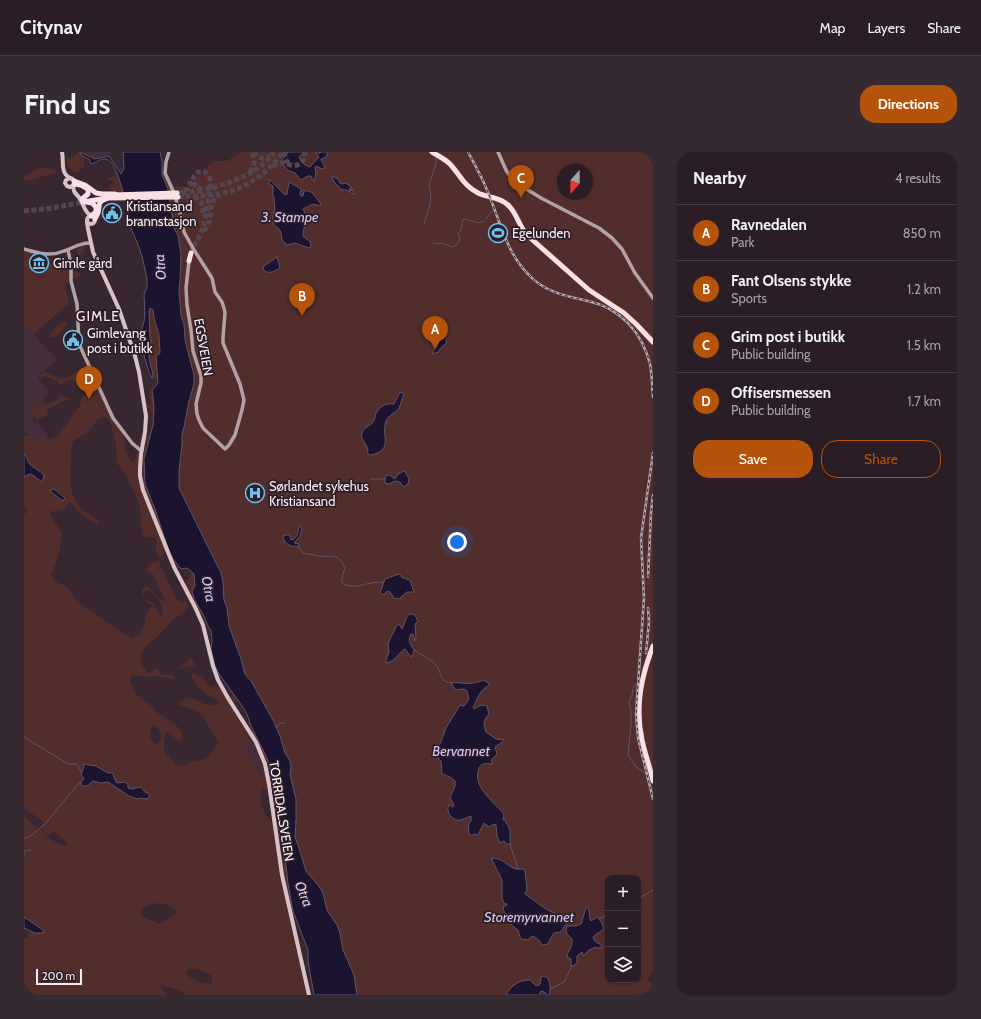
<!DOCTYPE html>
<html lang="en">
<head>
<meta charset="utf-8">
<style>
  body { margin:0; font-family:Cabin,sans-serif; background:#362a32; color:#f1f3f6 }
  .controls { position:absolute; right:12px; bottom:12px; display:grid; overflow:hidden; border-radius:8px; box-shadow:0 1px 3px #0004 }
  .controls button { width:36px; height:36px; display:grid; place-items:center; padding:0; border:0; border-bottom:1px solid #463b42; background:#2a1d25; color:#f1f3f6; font:20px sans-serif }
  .compass { position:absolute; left:533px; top:12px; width:36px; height:36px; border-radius:50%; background:#2a1d25; box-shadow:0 1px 3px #0004; rotate:201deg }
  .scale { position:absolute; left:12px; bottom:10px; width:46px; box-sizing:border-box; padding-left:4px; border:2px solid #faeef5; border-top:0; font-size:11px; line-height:14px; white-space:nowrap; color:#faeef5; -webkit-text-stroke:3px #2d1e27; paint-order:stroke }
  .you { position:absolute; left:433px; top:390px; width:14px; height:14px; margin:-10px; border:3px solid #fff; border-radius:50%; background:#1a73e8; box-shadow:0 0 0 6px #1a73e833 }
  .badge { display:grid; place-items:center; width:26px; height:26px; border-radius:50%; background:#b45309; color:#fff; font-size:13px; font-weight:700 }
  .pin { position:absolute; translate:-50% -33px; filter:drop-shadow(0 1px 2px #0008) }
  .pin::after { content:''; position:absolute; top:21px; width:14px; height:12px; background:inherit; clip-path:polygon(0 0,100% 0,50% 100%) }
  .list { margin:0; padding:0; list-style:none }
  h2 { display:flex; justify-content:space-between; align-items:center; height:52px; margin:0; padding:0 16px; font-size:17px }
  h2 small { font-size:13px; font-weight:400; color:#a5a2a7 }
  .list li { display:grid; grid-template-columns:26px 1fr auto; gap:12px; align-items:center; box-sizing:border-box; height:56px; padding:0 16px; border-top:1px solid #463b42 }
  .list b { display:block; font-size:15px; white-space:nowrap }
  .list p { margin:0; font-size:13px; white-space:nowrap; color:#a5a2a7 }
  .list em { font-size:13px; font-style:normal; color:#a5a2a7 }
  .actions { display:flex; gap:8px; padding:12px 16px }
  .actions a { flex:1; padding:9px 0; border:1px solid #b45309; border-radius:16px; text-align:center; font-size:14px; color:#b45309 }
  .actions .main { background:#b45309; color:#fff }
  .icon { flex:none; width:22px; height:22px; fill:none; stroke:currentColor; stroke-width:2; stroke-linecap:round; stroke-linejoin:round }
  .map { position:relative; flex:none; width:629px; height:843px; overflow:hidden; border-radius:16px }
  header { display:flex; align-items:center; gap:24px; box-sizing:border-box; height:56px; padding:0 20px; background:#2a1d25; border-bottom:1px solid #463b42 }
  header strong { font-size:19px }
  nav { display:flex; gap:22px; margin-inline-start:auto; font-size:14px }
  .intro { display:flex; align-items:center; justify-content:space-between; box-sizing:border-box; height:96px; padding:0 24px }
  h1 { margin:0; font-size:28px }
  .button { padding:10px 18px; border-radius:16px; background:#b45309; color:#fff; font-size:14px; font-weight:700 }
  main { display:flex; gap:24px; padding:0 24px }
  aside { flex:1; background:#2a1d25; border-radius:16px; box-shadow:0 1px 3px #0004 }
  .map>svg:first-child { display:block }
  .built { fill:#442e3c }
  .green { fill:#512e2b; fill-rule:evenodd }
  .water { fill:#1c132e; stroke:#5f556a }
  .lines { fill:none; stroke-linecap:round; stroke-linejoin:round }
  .stream { stroke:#5f556a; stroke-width:1 }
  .highway-tunnel { stroke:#55454e; stroke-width:5; stroke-dasharray:5 2.5; stroke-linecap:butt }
  .secondary { stroke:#b3a2a5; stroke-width:3.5 }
  .primary { stroke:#d8c2c7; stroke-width:4 }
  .highway { stroke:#fae0e6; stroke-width:5 }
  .rail-casing { stroke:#b5a7af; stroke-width:2.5 }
  .rail { stroke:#2d1e27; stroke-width:1; stroke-dasharray:3; stroke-linecap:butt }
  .labels { text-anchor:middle; stroke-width:3.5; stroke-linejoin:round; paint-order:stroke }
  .poi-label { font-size:13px; fill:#faeef5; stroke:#2d1e27; text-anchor:start }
  .street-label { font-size:13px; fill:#faeef5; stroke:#2d1e27 }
  .water-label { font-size:14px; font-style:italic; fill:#d6c8f7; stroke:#2d1e27 }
  .neighbourhood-label { font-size:14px; letter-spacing:1px; fill:#faeef5; stroke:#2d1e27 }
</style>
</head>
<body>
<header>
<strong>Citynav</strong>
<nav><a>Map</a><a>Layers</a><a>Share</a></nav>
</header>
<div class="intro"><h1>Find us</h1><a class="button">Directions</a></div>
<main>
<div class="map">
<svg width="629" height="843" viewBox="0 0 629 843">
  <rect width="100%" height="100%" fill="#382731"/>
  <g class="built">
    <polygon points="60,0 87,0 87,2 71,7 61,3"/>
    <polygon points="0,173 9,181 32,208 16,222 14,227 24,239 24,241 13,254 10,266 8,271 10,271 11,270 13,270 22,280 24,285 22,289 11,287 0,280"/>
    <polygon points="225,590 232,590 236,596 243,626 241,627 232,617 225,602 223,594"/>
  </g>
  <g class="green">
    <path d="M54,0H56L57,3L60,5C62,13 59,18 51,21L43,15L42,8L52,3Z"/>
    <path d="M217,0H629V818L626,823L624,828L629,831V843H312L269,708L258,637L216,531L149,342L144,37L140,31L137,21H140C151,38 153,36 172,33V26L189,9H203ZM539,18H563V42H539ZM584,726H614V828H584Z"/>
    <path d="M20,15V16L24,15L25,17H31L32,21C21,23 11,28 0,29V23L11,19V18Z"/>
    <polygon points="90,17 92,17 99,40 91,40 90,38 86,37 86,32 89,32 89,28 84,29 83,26 91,24 90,21 91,21"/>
    <polygon points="58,93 63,93 60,96 60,101 56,104 54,103 53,98 51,97"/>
    <polygon points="0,96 22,103 42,117 57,122 56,124 47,127 41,133 45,151 44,154 41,155 11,181 0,178"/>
    <polygon points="126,156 129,157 130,166 135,183 136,201 132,205 134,226 128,227 129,223 125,206 125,197 127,192 126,186 125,160"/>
    <path d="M43,169C43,177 35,181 30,186L26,185V182C31,177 35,171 43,169Z"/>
    <path d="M23,196L40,214L48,218L65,222L70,226L82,250L99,281L102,299L105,307L109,311L111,310L114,293L118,281L126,284L120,307L121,333L131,357L145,399L152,411H151L150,414C153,421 155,428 161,432L164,428L167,420L170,422L171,434L168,439C171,451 179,460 183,472C167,449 155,426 144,401L142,399L136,406L135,410L146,434L155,450H162L164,455C160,461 153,464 148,469C143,473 140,478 135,483C131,487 125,490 121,495C114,504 116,515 125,521L133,515L137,523H150L151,521L149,527L132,524L123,525L109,523L106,527C109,543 117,546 129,555C132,558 134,562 138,564C148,571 153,571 159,583L157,589H154L143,580H141L140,584V599L151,612L160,614L166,610L175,609L183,605L189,598L194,591C192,584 189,582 186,577C183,572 182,567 178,563C173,557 161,555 153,552C170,536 177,559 195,552L194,549C184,544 170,534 167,522L169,521L177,525V522L184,532L188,535L192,533L204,545L207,544L209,541L215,551L213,548L210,549V557L214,564L224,579L228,582L229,578L243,606L246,614L253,658L254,676L256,688L260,696L264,732L269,760L268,761V768L270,774L272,789L275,797L285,843H160V841L152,837L135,833L143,843H0V786L4,785L5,779V778L11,781H20L19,778L0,765V663L8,672L20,680L24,685L36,693L43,694L44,691L29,679L27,682L25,684L17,676L19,669L0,656V362L2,361L3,358L0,354V325L3,323L7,322L18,330L20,324C17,318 9,317 5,311C3,308 3,305 0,302V283L23,287L34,284L56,253L58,245L65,241L64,230L61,229L51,231L49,228L43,229L37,233L34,231V229L20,224L17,229L16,224C17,222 19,220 21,220C24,220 27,223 30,224C38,229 46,226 51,219L44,217L28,201L24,204L26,199ZM80,265L85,268L88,276L92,293L93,311L103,325L114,349L116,357L118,383L123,385L132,386L133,390L131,398L134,404L135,408L124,413L123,420L129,422L141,448L139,449C133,445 129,439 123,434L119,436L118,440L119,443L120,442L121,438H125C133,445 140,453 138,464H136L131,452L123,448L119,443L123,450L129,454L123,460L121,466L120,474L117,482L108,486L100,482L56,451C54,449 51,447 49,444C47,441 47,438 44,436C36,430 31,433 27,422C32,415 40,387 37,379C33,372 27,368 26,360L40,357L45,351H47L57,362L72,372L75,370C69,364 60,360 55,354C44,340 46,324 47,308C47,301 47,295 49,289L63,281L74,267ZM30,337L36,341L41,346L39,348L27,340L26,338ZM130,573L134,576L136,582H138L136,590L133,593C125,588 125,582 127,574ZM225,590H232L236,596L244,618L243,621V626L241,627C232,617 226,607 223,594ZM59,612L72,614L84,621H89L90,626L93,631L101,630L104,632V636L108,637L111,636L117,635L126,644L123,647L116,646L113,647L105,644L84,630L77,631L69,629L63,634H58L57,630L60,628L57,622L60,615ZM238,637H243C247,645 254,661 248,670C239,662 234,648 238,637ZM133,751C141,752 147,753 152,759L151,763L135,772L119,765L116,761C119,754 126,753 133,751ZM166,817C175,817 181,819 188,824V830L185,832L178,830L176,831L164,824L162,820Z"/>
    <polygon points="130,235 128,238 130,255 130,264 120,250 121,247 125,255 127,253 125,237"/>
    <polygon points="35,243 47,246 45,248 41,248 22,258 25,263 13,267 6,261 7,259 4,258 5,256 12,255 18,250 23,252 34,248"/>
    <polygon points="167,506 173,516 166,514 154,517"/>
  </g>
  <g class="water">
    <path d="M56,0L71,7L85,4L97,22L100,16L99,0H136L138,9V23L144,37L150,76L154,84L157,102L156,129L155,138L157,164L160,172L161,188L170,223V232L165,249L160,275L158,283V292L155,319V336L197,421L199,430L200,448L203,456L205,474L217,507L219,515L221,522L227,529L249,568L256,584L261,601L266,609L267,615L266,623L272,647V668L271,685L274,693L282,719L297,737L299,741L303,758L313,773L316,781L319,798L330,823L333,843H290L284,809V798L269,759L264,732L260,696L256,688L248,632L246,614L243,606L227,574L224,565L221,558L195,522L191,514L187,497L188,488L187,479L183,472L179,462L170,447L168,439L171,434L170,422L163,416L157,417L149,407L145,399L131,357L121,332L120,307L129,273L130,255L128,238L134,231L132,204L136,201L135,183L130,166L129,158L126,156L125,160L126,186L127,192L125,197V206L129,223L128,226L125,220L120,203L119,185L118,176L120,170L121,161L120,143L123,135V127L118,104L113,90L106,74V71L103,55L101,54L103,52C99,43 93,9 82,7C76,6 72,11 67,12L65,7L57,3Z"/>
    <path d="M264,0H280L275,5C277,10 281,14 286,15L295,5L292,1L293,0H295V2L297,0H304L302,5L297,7C297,11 301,12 301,16L298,17L292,14L291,16L292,21L290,30L287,24H284L277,28L271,21L263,18L257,9Z"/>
    <path d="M308,24L314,27L316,31L318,32L323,31L324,33L327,34L325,38L327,39L328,38V36L330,42H329C326,39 321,37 317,38L316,36L310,30V29L308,26Z"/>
    <path d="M245,27L261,43L263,42L265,30L277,37L276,42L277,44H279L280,39C289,37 292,47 297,52V54L289,52L279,57L283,65L279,80V84L286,90L287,94L286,96L279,94L271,91L263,93L258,88C257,78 257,78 249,72V63L251,58L250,48V45L248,42L249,40V34L245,32Z"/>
    <path d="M253,105L256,115C252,119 248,121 242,120L239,117L240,114Z"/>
    <path d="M415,174H418L422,181V191L415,198L414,201L412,200L411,201L408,202C409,198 411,198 413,194C417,186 416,182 415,174Z"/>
    <path d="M377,240L380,242C378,246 377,252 375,256C372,261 366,262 363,267C355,281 372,299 346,303C345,303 344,302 344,301C343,300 344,299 344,298C343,293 336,287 338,281C339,276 346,274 349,270C351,267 351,264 352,261C356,254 362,251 370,252L375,242Z"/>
    <path d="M0,302C3,305 3,308 5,311C9,317 17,318 20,324L18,330L7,322L3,323L0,325Z"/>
    <polygon points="380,319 382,321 385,327 384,332 380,335 376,330 371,329 365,332 361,331 361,327 362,324 365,323 371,327 374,322"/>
    <polygon points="30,337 41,346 39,349 27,340 26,338"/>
    <path d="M276,374L278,376L276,384L270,391L275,392V394C268,396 260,392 259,384L262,383H265L267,388C273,387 274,381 275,375Z"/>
    <polygon points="375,422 379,426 386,428 390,440 383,440 375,447 370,446 366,440 364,439 359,443 356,441 361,427"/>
    <path d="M385,462H390L394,469L391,472L392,487L391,489L389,482H387C383,489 386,491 390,498L389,502L387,505L381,497C373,502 372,509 362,511V508L365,500L364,493L365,489L373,473L375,472L378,477C381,472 381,466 385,462Z"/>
    <path d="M459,528L465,531V533C456,538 453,547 449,556L450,557C455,554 458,552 463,554L465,562C459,569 459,571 462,580L472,587L480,588L478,590L471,595L473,602L467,608L469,612C466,612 462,611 459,612C456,613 454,617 454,620C450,636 471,651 480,662L479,668H481C482,671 485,675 486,678C486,680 486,690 486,692H483L480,689L476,691L473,684L472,673L470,672L465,675L460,671L454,683L451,682L447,684L444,680L445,677L444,673L447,669V664C443,665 441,667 437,668C429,670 421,660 425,653L429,655L430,653L426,646L431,634V629L426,625L418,622L417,609L411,603L410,600L416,592L422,576L436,553L440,554L445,547L443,539L440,537L432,538L428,533V531C432,530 434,531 438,531C446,532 453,531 459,528Z"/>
    <polygon points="59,612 72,614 84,621 89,621 90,626 93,631 101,630 104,632 104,636 108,637 111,636 117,635 120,639 126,643 123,647 116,646 113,647 105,644 84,630 77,631 69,629 63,634 58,634 57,630 60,627 57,622 60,615"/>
    <path d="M467,706C481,706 484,716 493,717C495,717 497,717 500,717L501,719L503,737L501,742L522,757L538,765L544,769L537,780L530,781L528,784L524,792L518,793C514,786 514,787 508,784L504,788L497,787L496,785L494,778C486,773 480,764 479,754H482L483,752L480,751L478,746V728Z"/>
    <path d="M564,755L565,758L566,767L567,769L573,765C577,768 580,774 579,778L571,783L569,786L571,789L578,794V796H574L572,795L565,798L559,804L558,800L553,804V811L549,814H547V807L543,805C544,798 549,796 548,787L543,782L542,777L543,774H552L557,772L562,756Z"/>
    <polygon points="0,765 19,778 20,781 11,781 0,776"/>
    <path d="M520,824L524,826C526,831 527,838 525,843H521L522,841L518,839L516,840V843H482C486,834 497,827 506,828L511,833L514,834L516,832L517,825Z"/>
  </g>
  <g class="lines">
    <g class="stream">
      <polyline points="400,73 406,52 407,44 405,32 412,12 412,6"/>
      <path d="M409,91L413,92L418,91L429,95L433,92L436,87L434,82L437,78L439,67H441C448,68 458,75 463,66C465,63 466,61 469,58"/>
      <polyline points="414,168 416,174"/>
      <polyline points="346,327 361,327"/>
      <path d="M274,394L279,401C284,402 290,403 295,404C310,406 313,399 321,416L318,425V431C328,437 337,433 347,431C351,430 355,431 360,430"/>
      <path d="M390,498C397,503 406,506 412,513C418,520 415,531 428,531"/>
      <polyline points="611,532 609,537 608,543 605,551 607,558 607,572 604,603 612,615 621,621"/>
      <polyline points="252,575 257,571 261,571"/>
      <polyline points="0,585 44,612 53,612 58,621"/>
      <polyline points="0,687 8,683 21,672 55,631 57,630"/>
      <polyline points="486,692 494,717"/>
      <polyline points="0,699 3,698 7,698"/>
      <polyline points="0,705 0,699"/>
      <polyline points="614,747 629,738"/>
      <polyline points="575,767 584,763"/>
      <polyline points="526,837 540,830 548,814"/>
    </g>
    <g class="highway-tunnel">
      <path d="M230,0C233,7 240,8 246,4"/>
      <path d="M261,0C260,6 262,10 267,12"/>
      <path d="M249,14C252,12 254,11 258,11C261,11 264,13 267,13C276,15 282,8 281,0"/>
      <path d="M226,20C232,13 230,8 228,0"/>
      <path d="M189,36C212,28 236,21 250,0"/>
      <path d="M153,41C163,38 165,38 167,27"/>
      <polyline points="158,41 180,38"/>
      <path d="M154,45C172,44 190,44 207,39C228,32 246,18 259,0"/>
      <path d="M170,45C178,48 179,53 179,61"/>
      <polyline points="0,59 29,56 59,50"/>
      <path d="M180,79C182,75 185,72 186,67C188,56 185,49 196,43"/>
      <path d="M167,101C170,93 175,86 178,78C181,71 187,35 186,28C185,24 183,22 181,20H174L170,24L169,30L173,36C179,38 185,36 191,35"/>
    </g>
    <g class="secondary">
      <polyline points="145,0 142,10 141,21 150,41 156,61 160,80 170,98 188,126 191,140 198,150 200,156 201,161 199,185 199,191 216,232 220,248 218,258 211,283 205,293 201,297 179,276 175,268 173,262 172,252 177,231 177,224 169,199 167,178 163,153 162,136 165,109"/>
      <polyline points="474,0 482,18 486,24 496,33 517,46 575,76 588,86 598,97 611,121 629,146"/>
      <path d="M0,97C14,101 26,105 40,99C50,96 56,90 67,91"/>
      <polyline points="44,98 47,112 47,129 53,152 55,192 67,218 89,266 108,291 116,298 118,298"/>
    </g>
    <g class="primary">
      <path d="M38,0C40,9 36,21 46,26"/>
      <path d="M49,34L46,35L43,34L41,31L42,28L46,26C55,29 47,33 50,39C51,42 55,44 56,47C60,53 60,59 66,63"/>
      <circle cx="67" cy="68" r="4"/>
      <polyline points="63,70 64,77 69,100 95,157 111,204 115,220 122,264 121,280 117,302 116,317 116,324 119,338 150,415 171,455 179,473 189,514 194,528 204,546 232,590 241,612 245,632 258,723 285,843"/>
    </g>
    <g class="highway">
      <path d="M408,0C414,4 421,7 426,12C436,23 440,34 454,41C464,46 477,45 485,54C493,62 495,74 503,83L565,138L600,161L612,172L629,190"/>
      <polyline points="50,29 61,33 72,41 78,42 91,42"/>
      <polyline points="50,32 57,33 64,37 64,42 58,47"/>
      <polyline points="89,43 153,41"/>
      <polyline points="59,50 84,46 154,45"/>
      <polyline points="62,50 68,51 72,55 72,60 67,64"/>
      <path d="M71,67C72,65 73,63 74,61C76,53 73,50 82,47"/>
      <polyline points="165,109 167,101"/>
      <path d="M629,494C617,525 611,555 618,588C621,602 626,615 629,629"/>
    </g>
    <g class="rail-casing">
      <g id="rail">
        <path d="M444,0C451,13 458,25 463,38C475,66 482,100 504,122C520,140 541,144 564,149C596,156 618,180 626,212C628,223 628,234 629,245"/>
        <polyline points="629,301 617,386 620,446 612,562 614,586 629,647"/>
        <polyline points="624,425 627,360 629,343"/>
        <polyline points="622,501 625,470 624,456"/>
      </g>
    </g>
    <use href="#rail" class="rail"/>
  </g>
  <defs>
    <g id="civic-ring" transform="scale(1)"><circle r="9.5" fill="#2d1e27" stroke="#6ac3f1" stroke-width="1.5"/><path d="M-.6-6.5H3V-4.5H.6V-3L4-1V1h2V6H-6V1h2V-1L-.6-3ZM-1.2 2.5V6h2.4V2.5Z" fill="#6ac3f1"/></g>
    <g id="stadium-ring" transform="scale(1)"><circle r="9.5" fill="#2d1e27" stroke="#6ac3f1" stroke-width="1.5"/><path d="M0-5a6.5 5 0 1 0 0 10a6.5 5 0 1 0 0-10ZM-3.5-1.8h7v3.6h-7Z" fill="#6ac3f1"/></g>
    <g id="museum-ring" transform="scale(1)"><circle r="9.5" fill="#2d1e27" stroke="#6ac3f1" stroke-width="1.5"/><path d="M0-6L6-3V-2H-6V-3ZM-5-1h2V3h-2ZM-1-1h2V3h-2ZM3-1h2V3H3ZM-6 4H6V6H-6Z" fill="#6ac3f1"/></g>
    <g id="hospital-ring" transform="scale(1)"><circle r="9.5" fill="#2d1e27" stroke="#6ac3f1" stroke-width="1.5"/><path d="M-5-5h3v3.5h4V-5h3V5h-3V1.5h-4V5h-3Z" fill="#6ac3f1"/></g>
  </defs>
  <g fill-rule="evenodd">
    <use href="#civic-ring" x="88" y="61"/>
    <use href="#stadium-ring" x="474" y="81"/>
    <use href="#museum-ring" x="15" y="111"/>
    <use href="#civic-ring" x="49" y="188"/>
    <use href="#hospital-ring" x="231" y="341"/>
  </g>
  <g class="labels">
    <g class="poi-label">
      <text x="102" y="59">Kristiansand<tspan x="102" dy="15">brannstasjon</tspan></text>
      <text x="488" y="86">Egelunden</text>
      <text x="29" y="116">Gimle gård</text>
      <text x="63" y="186">Gimlevang<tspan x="63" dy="15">post i butikk</tspan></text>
      <text x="245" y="339">Sørlandet sykehus<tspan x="245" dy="15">Kristiansand</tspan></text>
    </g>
    <g class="street-label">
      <text transform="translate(180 195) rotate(80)" y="5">EGSVEIEN</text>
      <text transform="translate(258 659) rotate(81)" y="5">TORRIDALSVEIEN</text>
    </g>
    <g class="water-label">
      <text x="266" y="70">3. Stampe</text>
      <text transform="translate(136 115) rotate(-95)" y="5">Otra</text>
      <text transform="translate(185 437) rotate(79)" y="5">Otra</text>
      <text x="437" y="604">Bervannet</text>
      <text transform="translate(280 742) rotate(68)" y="5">Otra</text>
      <text x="505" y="770">Storemyrvannet</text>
    </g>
    <g class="neighbourhood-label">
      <text x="74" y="169">GIMLE</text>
    </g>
  </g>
</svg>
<div class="controls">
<button>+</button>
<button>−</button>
<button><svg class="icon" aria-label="layers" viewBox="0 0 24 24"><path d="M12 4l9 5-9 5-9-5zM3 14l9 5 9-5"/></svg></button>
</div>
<svg class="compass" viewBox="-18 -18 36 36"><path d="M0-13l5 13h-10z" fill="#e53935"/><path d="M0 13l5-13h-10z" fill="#a5a2a7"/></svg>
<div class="scale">200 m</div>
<div class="you"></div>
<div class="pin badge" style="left:411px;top:197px">A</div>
<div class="pin badge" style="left:278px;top:164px">B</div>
<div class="pin badge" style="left:497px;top:46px">C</div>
<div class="pin badge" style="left:65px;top:247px">D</div>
</div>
<aside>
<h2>Nearby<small>4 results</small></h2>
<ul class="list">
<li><span class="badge">A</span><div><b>Ravnedalen</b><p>Park</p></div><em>850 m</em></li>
<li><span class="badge">B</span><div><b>Fant Olsens stykke</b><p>Sports</p></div><em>1.2 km</em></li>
<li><span class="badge">C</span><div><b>Grim post i butikk</b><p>Public building</p></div><em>1.5 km</em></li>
<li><span class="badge">D</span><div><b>Offisersmessen</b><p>Public building</p></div><em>1.7 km</em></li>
</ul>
<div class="actions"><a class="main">Save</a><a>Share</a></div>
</aside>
</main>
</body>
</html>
